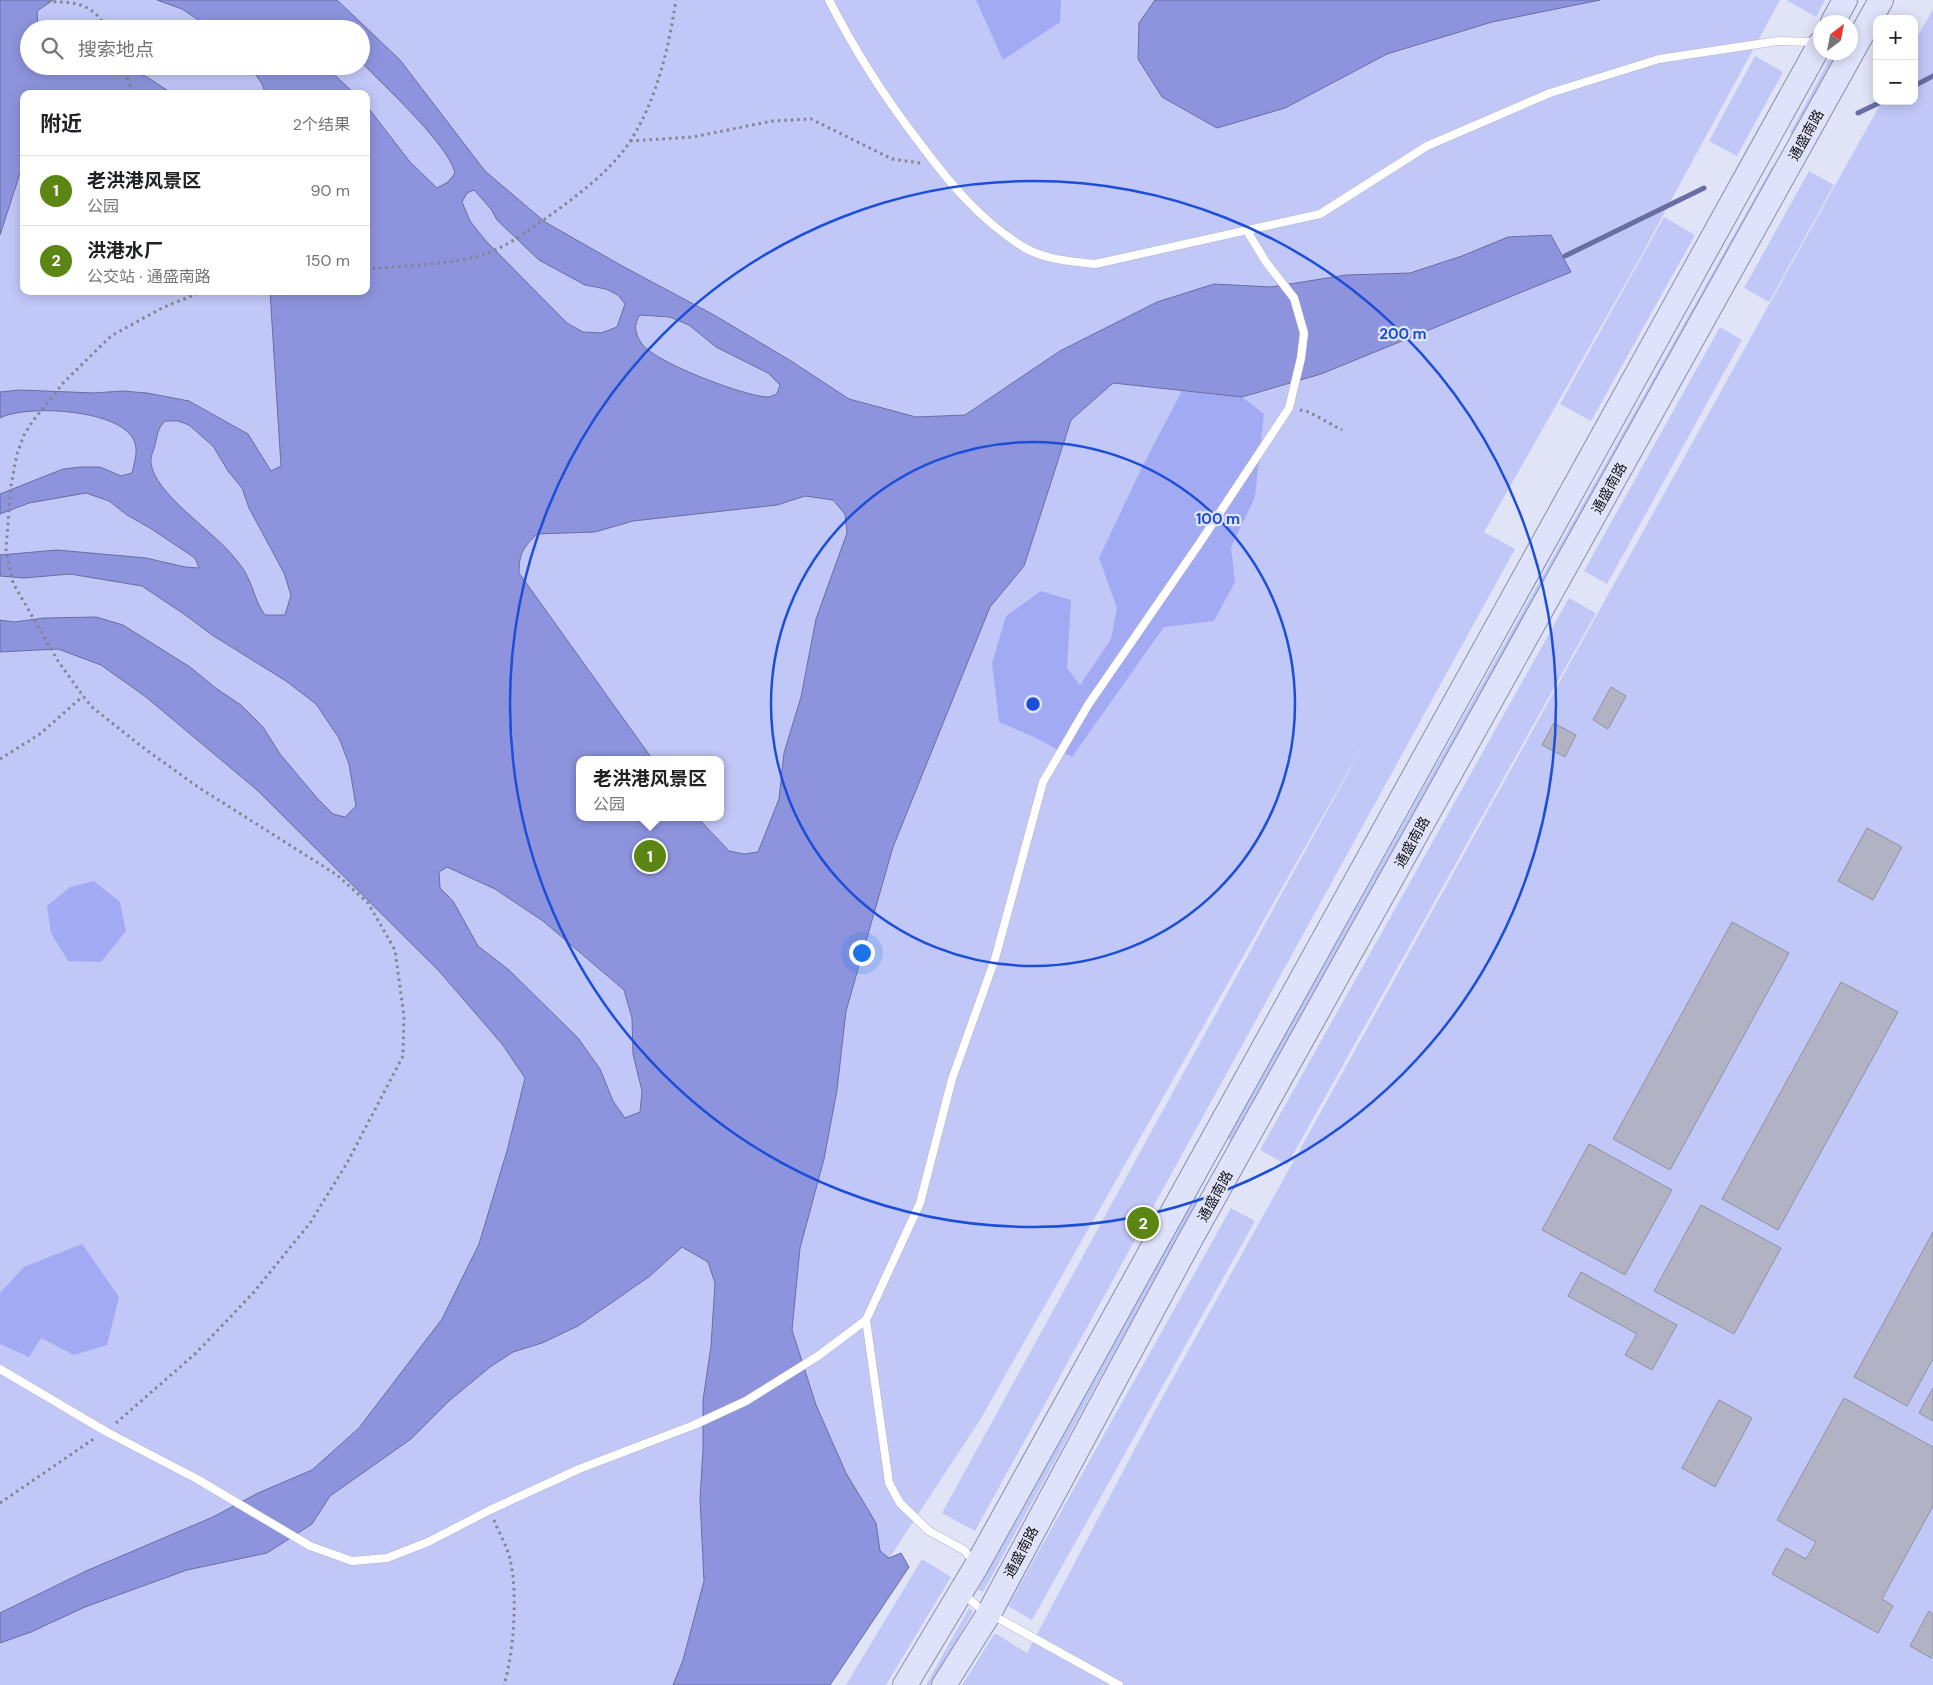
<!DOCTYPE html>
<html lang="zh">
<head>
<meta charset="utf-8">
<style>
  body { margin:0; font-family:"DM Sans","Noto Sans SC",sans-serif; background:#f6f6f6; color:#202124 }
  .controls { position:absolute; right:15px; top:15px; display:grid; overflow:hidden; border-radius:10px; box-shadow:0 2px 12px #0003 }
  .controls button { width:45px; height:45px; display:grid; place-items:center; padding:0; border:0; border-bottom:1px solid #e0e0e0; background:#fff; color:#202124; font:25px sans-serif }
  .compass { position:absolute; left:1813px; top:15px; width:45px; height:45px; border-radius:50%; background:#fff; box-shadow:0 2px 12px #0003; rotate:32deg }
  .you { position:absolute; left:861px; top:952px; width:18px; height:18px; margin:-12px; border:4px solid #fff; border-radius:50%; background:#1a73e8; box-shadow:0 0 0 8px #1a73e833 }
  .badge { display:grid; place-items:center; width:32px; height:32px; border-radius:50%; background:#5b8613; color:#fff; font-size:16px; font-weight:700 }
  .pin { position:absolute; translate:-50% -50%; border:2px solid #fff; box-shadow:0 1px 5px #0006 }
  .popup { position:absolute; left:576px; top:756px; width:148px; height:65px; box-sizing:border-box; display:grid; place-content:center; border-radius:10px; background:#fff; filter:drop-shadow(0 1px 4px #0005); font-size:16px; white-space:nowrap; color:#757577 }
  .popup b { font-size:19px; color:#202124 }
  .popup::after { content:''; position:absolute; left:50%; top:100%; margin-left:-10px; border:10px solid transparent; border-top-color:#fff }
  .list { margin:0; padding:0; list-style:none }
  h2 { display:flex; justify-content:space-between; align-items:center; height:65px; margin:0; padding:0 20px; font-size:21px }
  h2 small { font-size:16px; font-weight:400; color:#757577 }
  .list li { display:grid; grid-template-columns:32px 1fr auto; gap:15px; align-items:center; box-sizing:border-box; height:70px; padding:0 20px; border-top:1px solid #e0e0e0 }
  .list b { display:block; font-size:19px; white-space:nowrap }
  .list p { margin:0; font-size:16px; white-space:nowrap; color:#757577 }
  .list em { font-size:16px; font-style:normal; color:#757577 }
  .icon { flex:none; width:28px; height:28px; fill:none; stroke:currentColor; stroke-width:2; stroke-linecap:round; stroke-linejoin:round }
  .map { position:relative; flex:none; width:1933px; height:1685px; overflow:hidden }
  .search { position:absolute; background:#fff; box-shadow:0 2px 12px #0003; left:20px; top:20px; width:350px; height:55px; display:flex; align-items:center; gap:12px; box-sizing:border-box; padding:0 18px; border-radius:28px; color:#757577; font-size:19px }
  .panel { position:absolute; background:#fff; box-shadow:0 2px 12px #0003; left:20px; top:90px; width:350px; height:205px; border-radius:10px }
  .map>svg:first-child { display:block }
  .green { fill:#c1c8f8; fill-rule:evenodd }
  .forest { fill:#a2aaf4 }
  .water { fill:#8d94dd; stroke:#686da2; fill-rule:evenodd }
  .lines { fill:none; stroke-linecap:round; stroke-linejoin:round }
  .stream { stroke:#686da2; stroke-width:5 }
  .building { fill:#b1b3c5; stroke:#8f92a3 }
  .lane-casing { stroke:#b0b3c5; stroke-width:9 }
  .primary-casing { stroke:#888daa; stroke-width:26 }
  .path { stroke:#828491; stroke-width:3; stroke-dasharray:2.5 4; stroke-linecap:butt }
  .lane { stroke:#fff; stroke-width:8 }
  .primary { stroke:#dee2fa; stroke-width:24 }
  .ring { fill:none; stroke:#1d4ed8; stroke-width:2.5 }
  .labels { text-anchor:middle; stroke-width:4.5; stroke-linejoin:round; paint-order:stroke }
  .street-label { font-size:14px; fill:#12131a; stroke:#e1e4f7 }
  .centre { fill:#1d4ed8; stroke:#e1e4f7; stroke-width:2.5 }
  .ring-label { font-size:15px; text-anchor:middle; font-weight:bold; fill:#1d4ed8; stroke:#e1e4f7; stroke-width:4.5; stroke-linejoin:round; paint-order:stroke }
</style>
</head>
<body>
<div class="map">
<svg width="1933" height="1685" viewBox="0 0 1933 1685">
  <rect width="100%" height="100%" fill="#e1e4f7"/>
  <g class="green">
    <path d="M0,0H1780L1637,263L1484,532L1515,549L975,1531L942,1513L1371,731L980,1420L806,1685H0ZM29,29H361V66H29ZM24,94H366V291H24ZM580,760H720V817H580Z"/>
    <polygon points="1786,0 1825,0 1816,17"/>
    <polygon points="1933,9 1933,1685 962,1685 995,1633 1027,1653 1157,1407 1882,101 1914,101 1914,43"/>
    <polygon points="1833,53 1837,53 1792,134 1790,133"/>
    <polygon points="1755,56 1783,72 1737,156 1709,141"/>
    <polygon points="1772,167 1777,170 1232,1141 1227,1138"/>
    <polygon points="1809,171 1834,185 1769,302 1744,288"/>
    <polygon points="1664,217 1695,235 1591,421 1560,404"/>
    <polygon points="1720,327 1742,340 1607,584 1584,571"/>
    <polygon points="1569,598 1596,613 1287,1165 1260,1150"/>
    <polygon points="1195,1196 1199,1198 983,1592 978,1590"/>
    <polygon points="1231,1208 1255,1221 1032,1620 1008,1606"/>
    <polygon points="922,1559 951,1577 886,1685 846,1685"/>
    <polygon points="969,1608 973,1611 932,1685 926,1685"/>
  </g>
  <g class="forest">
    <polygon points="976,0 1061,0 1060,22 1003,60"/>
    <polygon points="1182,391 1242,397 1264,414 1255,497 1231,547 1235,582 1214,621 1164,627 1072,757 1034,737 999,722 992,663 1006,616 1041,591 1071,600 1067,668 1080,685 1111,639 1117,608 1099,558 1143,465"/>
    <polygon points="94,881 120,902 126,931 101,962 68,961 51,933 47,906 70,887"/>
    <polygon points="82,1244 119,1297 107,1345 74,1355 41,1338 29,1357 0,1344 0,1293 24,1267"/>
  </g>
  <g class="water">
    <polygon points="0,0 53,0 37,11 38,29 29,29 29,66 119,66 147,77 173,94 91,92 24,94 24,161 0,235"/>
    <path d="M157,0H337L400,60L485,171L545,222L624,267L714,315L791,361L849,399L916,417L965,415L1060,351L1157,302L1214,284L1271,287L1346,275L1410,273L1462,256L1508,237L1551,235L1571,272L1321,374L1242,397L1113,383L1071,420L1024,566L990,607L893,847L846,1011L837,1090L824,1159L800,1248L792,1330L816,1405L846,1473L876,1523L880,1551L889,1558L901,1553L909,1567L830,1685H673L683,1660L704,1581L700,1499L703,1449V1400L711,1346L715,1283L708,1262L682,1247L650,1276L578,1326L542,1343L513,1352L490,1367L449,1401L411,1439L330,1496L312,1524L267,1553L187,1570L85,1607L31,1632L0,1643V1613L86,1571L213,1517L258,1493L312,1470L359,1428L442,1319L479,1244L507,1151L525,1078L502,1044L439,971L257,790L146,697L101,665L58,649L0,652V620L14,622L44,618L96,617L123,625L190,667L217,689L241,705L263,727L280,754L317,798L333,814L345,817L356,806L349,764L339,738L316,704L286,681L212,635L184,614L142,586L70,574L24,578L0,576V555L57,550L146,558L185,567L199,568L195,558L150,528L127,515L109,501L86,493L29,503L0,514V494L63,469L80,467H100L121,476L132,473C134,464 138,452 135,443C125,409 26,404 0,418V392L20,390L94,393L122,391L147,393L189,401L248,434L271,471L281,466L270,291H366V105L410,162L437,188L448,182L455,173C449,145 383,85 361,62V29H330L329,27L212,29L182,9ZM474,190L491,209L497,220L539,260L585,285L606,289L618,295L625,304L617,327L601,333L583,332L567,323L486,241L470,221L462,202L467,193ZM640,315L670,317L689,325L716,347L768,373L780,385L777,394C774,395 771,397 766,397C742,395 656,363 642,344C635,334 633,325 640,315ZM165,421H178L189,425L213,446L228,471L242,488L249,508L284,573L291,595L285,615H265C255,601 255,592 248,578C245,570 238,562 233,556C213,531 154,493 151,463C150,457 154,450 155,445C158,433 157,430 165,421ZM805,496L833,500L845,514L847,533L816,619L801,697L784,753L779,799L758,852L744,854L729,851L697,817H580V760H653L519,573C519,553 523,548 537,534L595,532L633,521L777,505ZM447,867L495,889L543,921L624,990L632,1018L633,1054L642,1091L640,1112L625,1118L613,1101L600,1069L578,1038L509,970L478,946L453,901L440,888L439,872Z"/>
    <polygon points="1155,0 1600,0 1492,22 1387,54 1285,108 1217,128 1162,97 1138,59 1139,23"/>
    <polygon points="249,66 325,66 355,94 266,94 261,82"/>
  </g>
  <g class="lines">
    <g class="stream">
      <polyline points="1914,86 1933,76"/>
      <polyline points="1858,113 1883,101"/>
      <polyline points="1565,256 1704,188"/>
    </g>
  </g>
  <g class="building">
    <polygon points="1611,687 1626,696 1608,729 1593,720"/>
    <polygon points="1554,723 1576,735 1565,757 1542,745"/>
    <polygon points="1867,828 1902,847 1873,900 1838,881"/>
    <polygon points="1732,922 1789,953 1670,1170 1613,1139"/>
    <polygon points="1841,982 1898,1012 1778,1230 1722,1199"/>
    <polygon points="1589,1144 1672,1190 1625,1275 1542,1230"/>
    <polygon points="1701,1205 1781,1248 1734,1334 1654,1291"/>
    <polygon points="1933,1232 1933,1359 1907,1406 1854,1377"/>
    <polygon points="1581,1272 1677,1325 1652,1370 1625,1355 1637,1334 1568,1296"/>
    <polygon points="1933,1388 1933,1421 1919,1413"/>
    <polygon points="1844,1398 1933,1447 1933,1506 1882,1599 1893,1606 1878,1633 1772,1574 1786,1548 1806,1559 1816,1542 1777,1520"/>
    <polygon points="1719,1400 1752,1418 1715,1487 1682,1468"/>
    <polygon points="1929,1611 1933,1614 1933,1654 1931,1658 1910,1646"/>
  </g>
  <g class="lines">
    <g class="lane-casing">
      <g id="lane">
        <path d="M829,0C854,49 883,95 916,138C947,180 980,221 1025,248C1046,260 1071,261 1095,264L1320,214L1427,146L1550,93L1659,59L1778,41L1816,42"/>
        <polyline points="0,1369 105,1431 197,1479 310,1546 352,1561 387,1558 428,1542 490,1510 579,1469 694,1425 746,1401 818,1356 866,1320"/>
        <polyline points="975,1563 964,1550 929,1531 900,1503 889,1483 866,1320 920,1203 952,1079 995,959 1043,782 1088,705 1199,544 1289,408 1301,358 1304,333 1294,298 1266,262 1247,231"/>
        <polyline points="962,1593 988,1615 996,1617 1119,1685"/>
      </g>
    </g>
    <g class="primary-casing">
      <g id="primary">
        <polyline points="1833,22 1845,0"/>
        <polyline points="905,1685 977,1565 1820,44"/>
        <polyline points="944,1685 988,1615 1190,1240 1881,0"/>
      </g>
    </g>
    <g class="path">
      <path d="M49,0V2C73,1 95,4 106,29"/>
      <polyline points="122,66 134,94"/>
      <polyline points="630,141 693,137 772,121 811,119 892,159 920,163"/>
      <path d="M366,269C402,266 440,265 475,257C501,251 523,234 545,219C571,200 599,180 620,155C654,113 668,52 676,0"/>
      <polyline points="1300,410 1309,412 1342,430"/>
      <polyline points="0,759 40,734 83,696"/>
      <polyline points="116,1423 195,1354 254,1292 310,1223 347,1163 403,1056 404,1016 395,950 368,903 337,875 198,787 141,746 92,707 83,696 58,661 13,583 6,549 11,486 17,454 24,435 32,422 64,382 111,336 164,307 204,291"/>
      <polyline points="0,1503 95,1438"/>
      <path d="M494,1520C499,1533 507,1546 510,1559C518,1593 514,1652 504,1685"/>
    </g>
    <use href="#lane" class="lane"/>
    <use href="#primary" class="primary"/>
  </g>
  <g class="ring">
    <circle cx="1033" cy="704" r="262"/>
    <circle cx="1033" cy="704" r="523"/>
  </g>
  <g class="labels">
    <g class="street-label">
      <text transform="translate(1806 135) rotate(-61)" y="5">通盛南路</text>
      <text transform="translate(1609 488) rotate(-61)" y="5">通盛南路</text>
      <text transform="translate(1412 842) rotate(-61)" y="5">通盛南路</text>
      <text transform="translate(1215 1196) rotate(-61)" y="5">通盛南路</text>
      <text transform="translate(1021 1552) rotate(-62)" y="5">通盛南路</text>
    </g>
  </g>
  <circle cx="1033" cy="704" r="8" class="centre"/>
  <g class="ring-label">
    <text x="1403" y="339">200 m</text>
    <text x="1218" y="524">100 m</text>
  </g>
</svg>
<div class="controls">
<button>+</button>
<button>−</button>
</div>
<svg class="compass" viewBox="-18 -18 36 36"><path d="M0-13l5 13h-10z" fill="#e53935"/><path d="M0 13l5-13h-10z" fill="#757577"/></svg>
<div class="you"></div>
<div class="pin badge" style="left:650px;top:856px">1</div>
<div class="popup"><b>老洪港风景区</b>公园</div>
<div class="pin badge" style="left:1143px;top:1223px">2</div>
<div class="search"><svg class="icon" aria-label="search" viewBox="0 0 24 24"><circle cx="10" cy="10" r="6"/><path d="M15 15l6 6"/></svg>搜索地点</div>
<section class="panel">
<h2>附近<small>2个结果</small></h2>
<ul class="list">
<li><span class="badge">1</span><div><b>老洪港风景区</b><p>公园</p></div><em>90 m</em></li>
<li><span class="badge">2</span><div><b>洪港水厂</b><p>公交站 · 通盛南路</p></div><em>150 m</em></li>
</ul>
</section>
</div>
</body>
</html>
